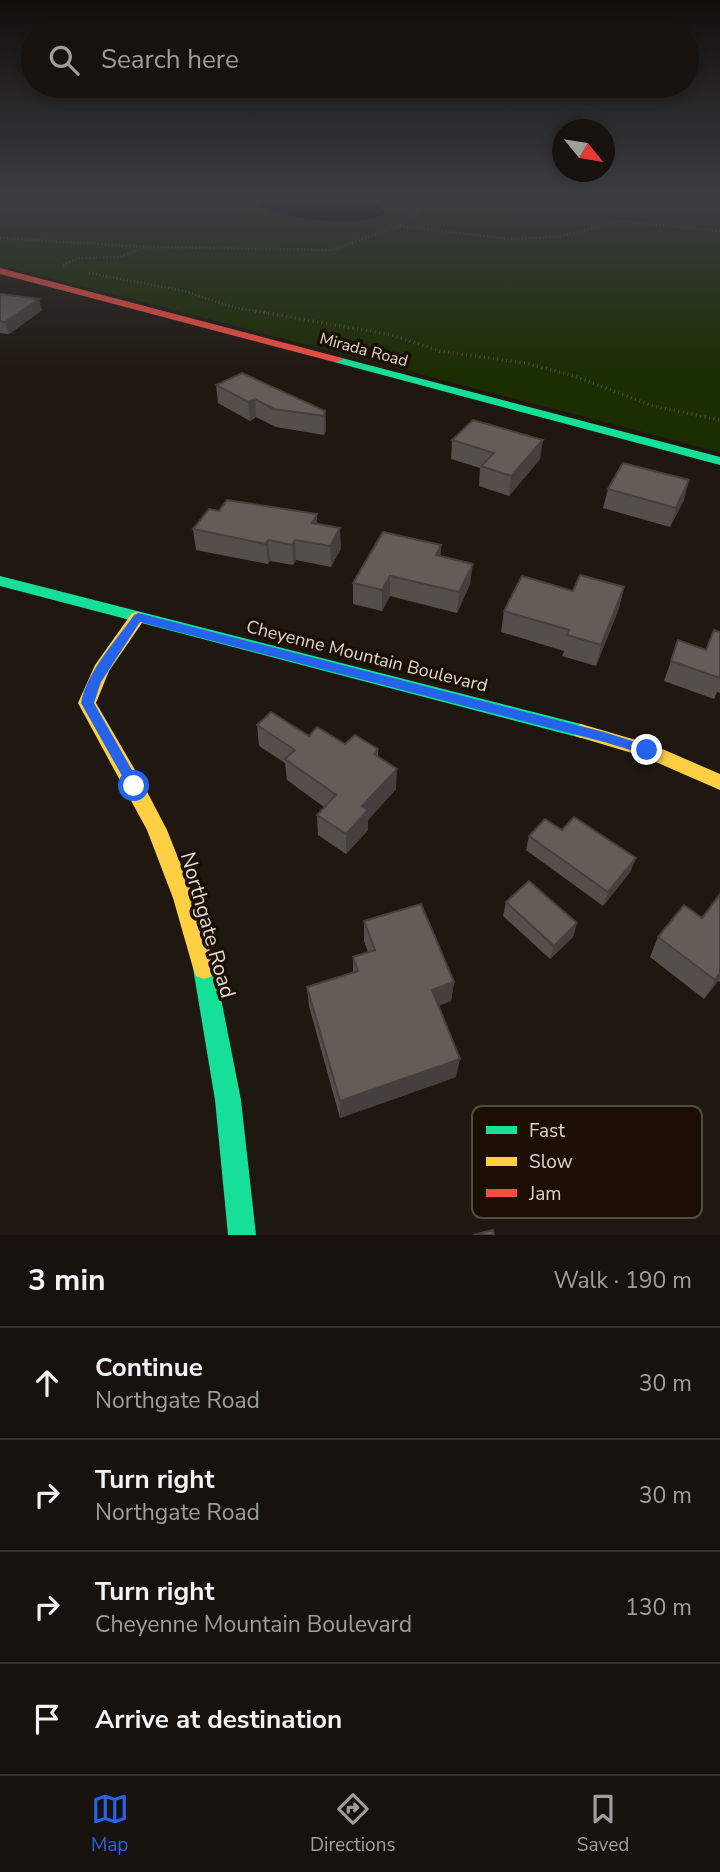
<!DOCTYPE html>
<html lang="en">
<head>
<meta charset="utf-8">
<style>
  body { margin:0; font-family:"Nunito Sans",sans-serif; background:#201b16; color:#f1f3f6 }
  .compass { position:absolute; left:552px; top:119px; width:63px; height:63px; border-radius:50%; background:#17120d; box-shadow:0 4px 10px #0003; rotate:120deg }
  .stop { position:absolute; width:21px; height:21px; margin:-16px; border:5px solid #2563eb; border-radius:50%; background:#fff }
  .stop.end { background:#2563eb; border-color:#fff; box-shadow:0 2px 7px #0008 }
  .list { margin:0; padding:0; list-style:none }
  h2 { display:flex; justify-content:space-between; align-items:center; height:91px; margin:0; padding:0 28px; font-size:30px }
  h2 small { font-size:23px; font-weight:400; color:#9e9e9d }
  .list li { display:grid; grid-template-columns:46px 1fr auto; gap:21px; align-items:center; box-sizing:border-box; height:112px; padding:0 28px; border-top:2px solid #36322e }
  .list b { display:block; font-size:26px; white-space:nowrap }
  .list p { margin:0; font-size:23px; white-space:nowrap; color:#9e9e9d }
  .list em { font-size:23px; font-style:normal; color:#9e9e9d }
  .icon { flex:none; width:38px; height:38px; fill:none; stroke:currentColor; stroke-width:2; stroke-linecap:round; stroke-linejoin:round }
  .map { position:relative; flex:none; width:720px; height:1235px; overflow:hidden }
  .search { position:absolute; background:#17120d; box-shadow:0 4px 10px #0003; left:21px; right:21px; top:21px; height:77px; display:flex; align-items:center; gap:18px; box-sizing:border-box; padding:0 24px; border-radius:38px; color:#9e9e9d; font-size:26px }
  .sheet { height:539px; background:#17120d }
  nav { display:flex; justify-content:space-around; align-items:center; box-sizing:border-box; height:98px; border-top:2px solid #36322e; background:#17120d; font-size:19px; color:#9e9e9d }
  nav a { display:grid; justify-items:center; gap:4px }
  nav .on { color:#2563eb }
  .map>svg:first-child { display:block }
  .green { fill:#1b2e02 }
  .water { fill:#040b11 }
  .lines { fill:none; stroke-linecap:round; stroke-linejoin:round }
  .stream { stroke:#040b11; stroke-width:3.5 }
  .path-far1 { stroke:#574a4c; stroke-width:2.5; stroke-dasharray:1 2.5; stroke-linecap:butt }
  .path { stroke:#574a4c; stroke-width:3.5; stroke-dasharray:1 3.5; stroke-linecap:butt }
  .fast { fill:#16e098; fill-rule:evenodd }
  .slow { fill:#ffcf43; fill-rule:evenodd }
  .jam { fill:#f24e42; fill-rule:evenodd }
  .wall { fill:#554f4b }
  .shaded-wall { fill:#45403d }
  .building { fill:#635c57; stroke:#45403d; stroke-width:2 }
  .route { fill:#2563eb }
  .labels { text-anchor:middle; stroke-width:7; stroke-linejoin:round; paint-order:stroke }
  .far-street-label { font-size:16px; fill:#dfd6cd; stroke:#1b0f04 }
  .street-label { font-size:18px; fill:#dfd6cd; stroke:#1b0f04 }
  .near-street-label { font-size:21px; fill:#dfd6cd; stroke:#1b0f04 }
  .key { fill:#1b0f04; stroke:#564b40; stroke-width:2 }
  .key-label { font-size:19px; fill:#dfd6cd }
</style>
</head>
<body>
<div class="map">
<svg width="720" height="1235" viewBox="0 0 720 1235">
  <rect width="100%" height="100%" fill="#1f1811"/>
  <polygon class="green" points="0,198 720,198 720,452 0,265"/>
  <path class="water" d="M271,201L374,205L382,207L385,213C362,230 282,218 258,205Z"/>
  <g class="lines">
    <polyline class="stream" points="377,198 384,203 378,206"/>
    <g class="path-far1">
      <polyline points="427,198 462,206"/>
      <polyline points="448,198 470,207 497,209"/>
      <polyline points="379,203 388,205"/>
      <polyline points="400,226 509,239 558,237 620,221 720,231"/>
      <polyline points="0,238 146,247 332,250 399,226 415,217 420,206 414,198"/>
      <polyline points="64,267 62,265 80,258 120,257 146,247"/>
      <polyline points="89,273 184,291 236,308 268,313"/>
    </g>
    <polyline class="path" points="255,311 392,335 440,351 525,363 574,376 653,406 720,420"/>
    <g class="fast">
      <polygon points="338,357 720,457 720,465 334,362 333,360"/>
      <polygon points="0,576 581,724 587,726 590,731 587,736 581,738 0,586"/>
      <polygon points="204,957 212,960 215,968 241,1100 256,1235 228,1235 215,1100 193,968 196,960"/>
    </g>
    <g class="slow">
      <polygon points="138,612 146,617 109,671 96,703 142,782 167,830 194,898 215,968 212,976 204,979 196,976 193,968 173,898 147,830 78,703 95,665 132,613"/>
      <polygon points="581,724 653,745 720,774 720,790 642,756 575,736 572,731 575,726"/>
    </g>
    <polygon class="jam" points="0,268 342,358 343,360 334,362 0,274"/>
  </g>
  <g class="wall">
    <polygon points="0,294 42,310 9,334 0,333"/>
    <polygon points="216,385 325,411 326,430 324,435 276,427 256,417 250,421 218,403"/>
    <polygon points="452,440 540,459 509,496 479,486 480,468 451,459"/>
    <polygon points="608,489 684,500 670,527 603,508"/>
    <polygon points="219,511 317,514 317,524 341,548 331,567 296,560 293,565 270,561 268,564 196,550 193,529"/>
    <polygon points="441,545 440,556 470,584 457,613 390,596 382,611 353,604 353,583"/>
    <polygon points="624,587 619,608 596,666 562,656 564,651 501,632 504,611 573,591"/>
    <polygon points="720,632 720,693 717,692 714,699 664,681 671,661 706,650"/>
    <polygon points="257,725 345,744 378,749 378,757 396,789 368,820 368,830 346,854 318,835 317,815 324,807 287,780 285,763 259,746"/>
    <polygon points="562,830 636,858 630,872 603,906 526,850 529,836"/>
    <polygon points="720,894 720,982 718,981 704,999 650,957 658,937 702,918"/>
    <polygon points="506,902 577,923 573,937 550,959 503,916"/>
    <polygon points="364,921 454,982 451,1001 438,1006 456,1077 340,1118 309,1006 307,987 353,973 353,957 368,952 364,941"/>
  </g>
  <g class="shaded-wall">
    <polygon points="39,299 42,310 9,334 5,322"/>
    <polygon points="255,399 256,417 250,421 248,402"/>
    <polygon points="325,411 326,430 324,435 324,416"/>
    <polygon points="543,440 540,459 509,496 511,476"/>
    <polygon points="689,480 684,500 670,527 676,508"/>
    <polygon points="317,514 317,534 312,523"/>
    <polygon points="340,528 341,548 331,567 330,546"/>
    <polygon points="268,540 270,561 268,564 266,544"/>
    <polygon points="295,540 296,560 293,565 292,545"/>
    <polygon points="441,545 440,566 436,555"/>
    <polygon points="473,564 470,584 457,613 459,592"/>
    <polygon points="390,576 390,596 382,611 382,590"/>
    <polygon points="624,587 619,608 596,666 601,645"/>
    <polygon points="397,769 396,789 368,820 368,830 346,854 346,834 362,806"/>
    <polygon points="636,858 630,872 603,906 608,892"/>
    <polygon points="577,923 573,937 550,959 554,946"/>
    <polygon points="720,973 720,977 718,981 704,999"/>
    <polygon points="454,982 451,1001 430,1009 432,990"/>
    <polygon points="460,1059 456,1077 340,1118 340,1101"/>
  </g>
  <g class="building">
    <polygon points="0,294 39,299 5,322 0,321"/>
    <polygon points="242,373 325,411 324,416 274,409 255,399 248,402 216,385"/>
    <polygon points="473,420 543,440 511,476 481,466 494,453 452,440"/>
    <polygon points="623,463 689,480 676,508 608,489"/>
    <polygon points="227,500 317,514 312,523 340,528 330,546 295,540 292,545 268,540 266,544 193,529 209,509 219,511"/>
    <polygon points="383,532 441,545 436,555 473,564 459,592 390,576 382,590 353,583"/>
    <polygon points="580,575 624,587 601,645 567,635 569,630 504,611 522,576 573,591"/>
    <polygon points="714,630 720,632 720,678 671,661 678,640 706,650"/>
    <polygon points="271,712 309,736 317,727 345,744 355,735 378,749 374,754 397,769 362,806 368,810 346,834 317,815 336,795 285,759 295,750 257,725"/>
    <polygon points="574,817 636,858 608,892 529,836 545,819 562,830"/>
    <polygon points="529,881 577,923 554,946 506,902"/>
    <polygon points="720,894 720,973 715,980 658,937 684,905 702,918"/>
    <polygon points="421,904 454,982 432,990 460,1059 340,1101 307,987 358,971 353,957 375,950 364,921"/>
    <polygon points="493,1230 494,1235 473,1235"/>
  </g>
  <linearGradient id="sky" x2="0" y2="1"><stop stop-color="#110d09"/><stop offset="0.53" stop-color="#3c3d43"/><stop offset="1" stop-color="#3c3d43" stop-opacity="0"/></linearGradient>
  <rect width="720" height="371" fill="url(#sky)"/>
  <path class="route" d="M138,613L604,732L651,747L653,750L647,755L604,742L140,622L101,682L94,703L141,786L134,792L130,790L81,703C87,671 116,641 134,615Z"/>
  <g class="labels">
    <g class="far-street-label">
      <text transform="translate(364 349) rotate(15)" y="6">Mirada Road</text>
    </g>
    <g class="street-label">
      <text transform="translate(367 656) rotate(14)" y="6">Cheyenne Mountain Boulevard</text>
    </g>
    <g class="near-street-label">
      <text transform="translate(208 925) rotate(74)" y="7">Northgate Road</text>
    </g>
  </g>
  <rect x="472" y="1106" width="230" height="112" rx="10" class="key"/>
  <rect x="486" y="1126" width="31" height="8" fill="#16e098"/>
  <rect x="486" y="1157" width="31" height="9" fill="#ffcf43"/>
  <rect x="486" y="1189" width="31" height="8" fill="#f24e42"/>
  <g class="key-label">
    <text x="529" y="1137">Fast</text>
    <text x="529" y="1168">Slow</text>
    <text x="529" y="1200">Jam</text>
  </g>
</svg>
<svg class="compass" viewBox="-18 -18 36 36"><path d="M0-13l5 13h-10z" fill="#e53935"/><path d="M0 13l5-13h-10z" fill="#9e9e9d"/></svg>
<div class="stop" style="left:134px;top:786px"></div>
<div class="stop end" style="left:647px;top:750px"></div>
<div class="search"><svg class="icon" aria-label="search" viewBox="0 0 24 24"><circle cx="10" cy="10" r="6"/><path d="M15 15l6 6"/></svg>Search here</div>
</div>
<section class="sheet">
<h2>3 min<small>Walk · 190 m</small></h2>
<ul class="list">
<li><svg class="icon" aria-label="ahead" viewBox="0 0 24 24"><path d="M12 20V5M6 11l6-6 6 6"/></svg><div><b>Continue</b><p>Northgate Road</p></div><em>30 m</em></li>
<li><svg class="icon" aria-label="right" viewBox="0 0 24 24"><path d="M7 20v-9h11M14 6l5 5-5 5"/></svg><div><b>Turn right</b><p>Northgate Road</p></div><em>30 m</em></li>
<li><svg class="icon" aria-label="right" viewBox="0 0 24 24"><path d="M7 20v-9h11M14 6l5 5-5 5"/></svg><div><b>Turn right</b><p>Cheyenne Mountain Boulevard</p></div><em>130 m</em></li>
<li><svg class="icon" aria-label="arrive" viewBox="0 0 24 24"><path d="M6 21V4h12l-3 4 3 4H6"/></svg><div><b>Arrive at destination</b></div></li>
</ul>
</section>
<nav>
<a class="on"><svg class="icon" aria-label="map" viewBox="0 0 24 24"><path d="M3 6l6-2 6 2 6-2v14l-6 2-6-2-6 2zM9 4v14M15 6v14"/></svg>Map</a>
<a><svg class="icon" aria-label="directions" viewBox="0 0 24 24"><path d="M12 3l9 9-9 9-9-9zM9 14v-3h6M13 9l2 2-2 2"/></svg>Directions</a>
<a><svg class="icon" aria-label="saved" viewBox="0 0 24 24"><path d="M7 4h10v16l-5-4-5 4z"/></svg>Saved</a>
</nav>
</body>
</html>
